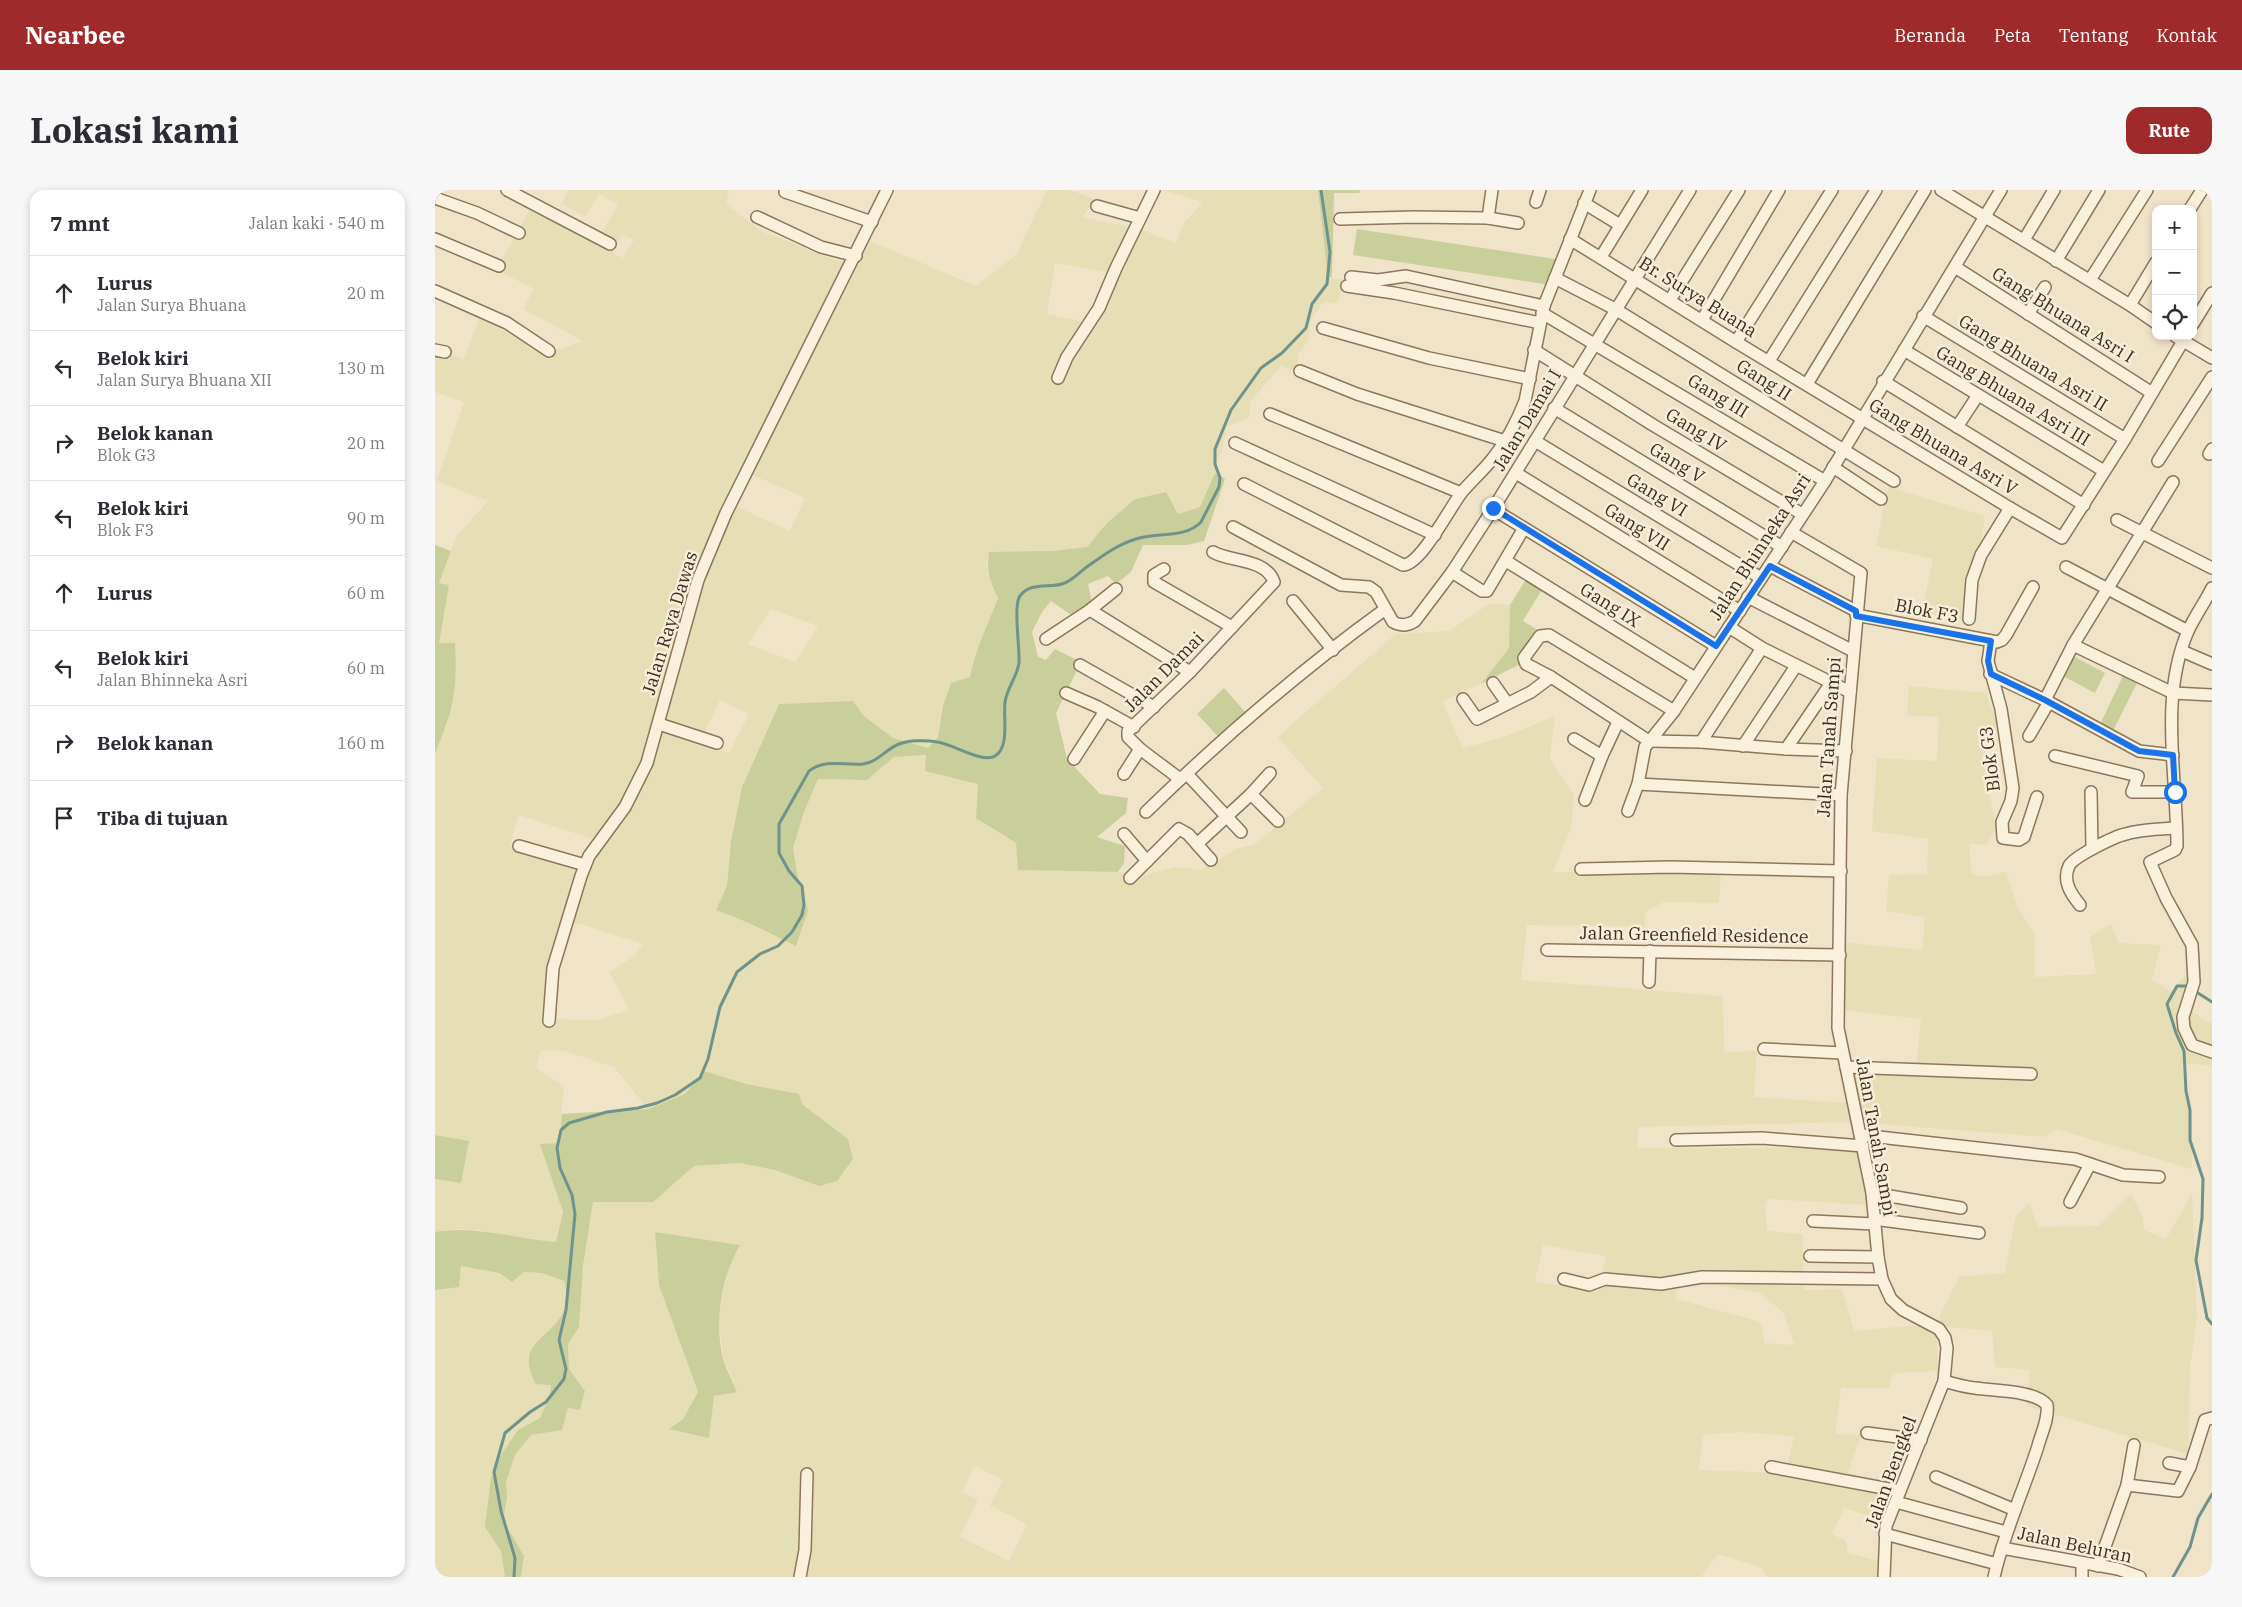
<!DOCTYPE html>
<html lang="id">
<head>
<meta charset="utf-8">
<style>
  body { margin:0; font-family:"IBM Plex Serif",serif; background:#f7f7f7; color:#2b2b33 }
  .controls { position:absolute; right:15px; top:15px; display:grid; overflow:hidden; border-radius:10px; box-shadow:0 2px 8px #0003 }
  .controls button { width:45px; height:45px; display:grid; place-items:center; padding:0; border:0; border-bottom:1px solid #e1e1e2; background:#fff; color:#2b2b33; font:25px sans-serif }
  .stop { position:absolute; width:15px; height:15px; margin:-11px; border:4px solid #1a73e8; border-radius:50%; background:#fff }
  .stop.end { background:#1a73e8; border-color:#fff; box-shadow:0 1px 5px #0008 }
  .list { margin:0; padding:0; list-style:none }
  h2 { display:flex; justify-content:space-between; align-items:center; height:65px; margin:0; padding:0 20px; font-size:21px }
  h2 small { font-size:16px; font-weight:400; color:#7c7c81 }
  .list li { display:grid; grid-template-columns:32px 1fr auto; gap:15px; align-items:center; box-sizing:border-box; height:75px; padding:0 20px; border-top:1px solid #e1e1e2 }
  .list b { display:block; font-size:19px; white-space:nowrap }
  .list p { margin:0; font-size:16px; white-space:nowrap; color:#7c7c81 }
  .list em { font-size:16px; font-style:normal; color:#7c7c81 }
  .icon { flex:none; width:28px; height:28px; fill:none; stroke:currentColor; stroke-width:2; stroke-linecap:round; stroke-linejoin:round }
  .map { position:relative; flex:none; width:1777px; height:1387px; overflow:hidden; border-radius:15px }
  header { display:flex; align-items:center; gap:30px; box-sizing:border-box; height:70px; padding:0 25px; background:#9e2a2b; color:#fff }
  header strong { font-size:24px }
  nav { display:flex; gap:28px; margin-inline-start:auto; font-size:18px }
  .intro { display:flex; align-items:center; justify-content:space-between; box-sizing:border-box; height:120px; padding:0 30px }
  h1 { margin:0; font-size:35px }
  .button { padding:12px 22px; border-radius:15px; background:#9e2a2b; color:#fff; font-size:18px; font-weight:700 }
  main { display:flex; gap:30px; padding:0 30px }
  aside { flex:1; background:#fff; border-radius:15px; box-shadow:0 2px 8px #0003 }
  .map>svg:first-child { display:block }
  .farmland { fill:#e6deb5; fill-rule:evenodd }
  .green { fill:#c9cf9b }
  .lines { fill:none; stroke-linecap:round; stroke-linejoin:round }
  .stream { stroke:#6f938a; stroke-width:3 }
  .minor-casing { stroke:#8d765c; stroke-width:14 }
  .minor { stroke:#faf1dc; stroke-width:11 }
  .route { stroke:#1a73e8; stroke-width:6 }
  .labels { text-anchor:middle; stroke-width:5; stroke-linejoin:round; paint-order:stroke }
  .street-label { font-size:18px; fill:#3d2e20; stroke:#f7eed8 }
</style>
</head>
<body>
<header>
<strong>Nearbee</strong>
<nav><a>Beranda</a><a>Peta</a><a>Tentang</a><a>Kontak</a></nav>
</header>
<div class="intro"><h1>Lokasi kami</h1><a class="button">Rute</a></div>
<main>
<aside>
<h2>7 mnt<small>Jalan kaki · 540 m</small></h2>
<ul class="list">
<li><svg class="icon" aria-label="ahead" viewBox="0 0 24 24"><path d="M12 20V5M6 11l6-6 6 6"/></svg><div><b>Lurus</b><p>Jalan Surya Bhuana</p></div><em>20 m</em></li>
<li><svg class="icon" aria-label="left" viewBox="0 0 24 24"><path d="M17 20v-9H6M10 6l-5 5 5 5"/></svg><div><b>Belok kiri</b><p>Jalan Surya Bhuana XII</p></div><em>130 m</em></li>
<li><svg class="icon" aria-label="right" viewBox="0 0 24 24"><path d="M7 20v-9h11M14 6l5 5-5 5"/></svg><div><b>Belok kanan</b><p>Blok G3</p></div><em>20 m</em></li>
<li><svg class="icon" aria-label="left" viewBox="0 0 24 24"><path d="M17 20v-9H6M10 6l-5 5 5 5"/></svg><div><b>Belok kiri</b><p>Blok F3</p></div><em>90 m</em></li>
<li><svg class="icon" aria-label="ahead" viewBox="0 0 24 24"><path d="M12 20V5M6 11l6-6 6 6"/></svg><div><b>Lurus</b></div><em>60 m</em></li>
<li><svg class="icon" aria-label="left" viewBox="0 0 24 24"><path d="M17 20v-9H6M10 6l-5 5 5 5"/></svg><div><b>Belok kiri</b><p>Jalan Bhinneka Asri</p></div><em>60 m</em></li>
<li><svg class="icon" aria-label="right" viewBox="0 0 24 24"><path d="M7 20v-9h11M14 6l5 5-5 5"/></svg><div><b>Belok kanan</b></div><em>160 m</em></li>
<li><svg class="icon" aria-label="arrive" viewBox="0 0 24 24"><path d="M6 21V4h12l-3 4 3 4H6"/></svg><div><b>Tiba di tujuan</b></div></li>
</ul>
</aside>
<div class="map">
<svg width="1777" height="1387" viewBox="0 0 1777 1387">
  <rect width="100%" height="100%" fill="#f0e4c8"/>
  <g class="farmland">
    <path d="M133,0H294L291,14L326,41L397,69L416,72L428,48L541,96L581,65L612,0H635L660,9L647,27L707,40L741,53L749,33L768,12L728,0H883L893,88L910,90L902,113L888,112L875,131L873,151L863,165L862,182L846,176L815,212V227L793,236L780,283L765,317L743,324L730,302L700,309L672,333L652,357L617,361L554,363L552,373L556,395L563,408L548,447L539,468L535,488L508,516L503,547L493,558L458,549L429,526L418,511L344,514L307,597L296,651L292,696L281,720L314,733L373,720L364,694L358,658L369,622L383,589L432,590L459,567L491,565L490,581L543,594L541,628L581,653L583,680L683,682L707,686L741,677L767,680L801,659L820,654L888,598L843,548L858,533L961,444L1014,441L1054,414L1075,415L1074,458L1046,494L1007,511L1028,558L1066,548L1120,526L1115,569L1139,605L1136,638L1118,682H1286L1284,713L1229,712L1210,722V737L1092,735L1086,790L1288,806L1289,862L1322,861L1319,907L1414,913L1413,882L1480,886L1486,829L1409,820L1405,752L1487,760L1490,727L1451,721L1454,685L1492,684L1493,649L1437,641L1442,568L1502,571L1504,527L1472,525L1474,496L1550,503L1561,530L1560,549L1547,567L1561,638L1552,655L1534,654L1537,684L1547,687L1571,682L1583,718L1600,744V787L1661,784L1655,747L1676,733L1683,753L1726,755L1717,790L1736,801L1765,769L1758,823L1777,834V875L1747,874L1757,938V979L1621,939L1609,947L1419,932L1203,937L1202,958H1422L1432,1015L1333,1009L1330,1014L1332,1041L1368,1044V1100L1407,1099L1419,1141L1472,1136H1500L1524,1087L1570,1083L1580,1028L1594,1013L1603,1037L1664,1036L1696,1004L1708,1027L1709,1040L1731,1049L1757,1003L1762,1129L1755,1177L1753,1264L1591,1216L1595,1180L1560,1177L1557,1141L1501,1136L1503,1181L1458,1183L1454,1198H1406L1400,1244L1426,1245L1413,1283L1461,1293L1465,1306L1454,1332L1409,1318L1397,1344L1411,1351L1413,1363L1455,1374L1453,1387H1332L1325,1377L1283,1364L1266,1387H86L89,1366L68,1330L72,1308L71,1292L80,1265L96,1245L127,1240L133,1218L145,1220L150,1201L134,1179L133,1154L144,1137L148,1076L158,1012H218L259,976L305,973L340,980L384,996L413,949L367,914L269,882L250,904L213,919L179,877L129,861L106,860L101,878L129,896L124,953L106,955L128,1022L121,1052L89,1049L42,1040L17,1039L0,1042V989L26,993L34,951L0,945V563L14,531L3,453L14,395L4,393L21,347L53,311L2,291L29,212L0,202V159L29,169L45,127L111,164L148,151L88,119L99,99L62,80L97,15L118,31L161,53L183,15L164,4L150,26L127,14ZM187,44L199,50L188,68L177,62ZM620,73L673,82L672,110L663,135L612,124ZM311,282L370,308L355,341L296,314ZM336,419L383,436L360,472L313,454ZM285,510L314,524L294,563L266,549ZM84,625L167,652L154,679L75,656ZM129,731L148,735L209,754L198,767L174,782L194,820L162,830L113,829ZM220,1042L304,1055L295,1072L283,1122L288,1166L302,1201L279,1206L234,1238L248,1229L263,1202L224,1095ZM1108,1055L1171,1066L1163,1101L1100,1092ZM1275,1094L1325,1103L1348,1122L1360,1155L1329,1153L1327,1134L1316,1129L1241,1109V1098ZM1305,1242L1359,1246L1351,1283L1264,1280L1268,1245ZM539,1276L568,1290L555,1316L592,1334L574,1371L525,1347L543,1310L527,1302Z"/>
    <polygon points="1453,297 1550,326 1533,431 1487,422 1498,369 1441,356"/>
    <polygon points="26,1076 64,1083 76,1091 89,1082 107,1083 130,1091 132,1104 129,1121 124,1129 115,1204 105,1228 83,1240 50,1337 66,1361 70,1387 0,1387 0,1100 24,1096"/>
  </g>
  <g class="green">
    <polygon points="883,0 925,0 924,3 899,3 897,87 893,88"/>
    <polygon points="922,39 1120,69 1116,95 918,65"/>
    <path d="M780,283L790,289L769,351L752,355H708L696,382L681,394L673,386L653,394L657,413L639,427L616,411L607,422L597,442L603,467L611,470L620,459L646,472L621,523L632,569L665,604L693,608L691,623L662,647L690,656L689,673L683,682L583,680L581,653L541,628L543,594L490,581L491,565L459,567L432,590L383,589L369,622L358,658L364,694L373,720L361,756L314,733L281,720L292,696L296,651L307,597L344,514L418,511L429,526L458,548L493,558L503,547L508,516L516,493L535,487C540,460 553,434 563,408C555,393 551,379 554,362L617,361L652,357L672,333L700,309L731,302L743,324L765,317Z"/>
    <path d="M0,355L16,361L4,393L14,395L4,453H20C23,496 18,524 0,563Z"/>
    <polygon points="1092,388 1108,398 1088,431 1106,442 1087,473 1046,494 1074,458 1075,415"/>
    <polygon points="1638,466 1670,483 1660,503 1626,485"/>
    <polygon points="1688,486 1702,493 1674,549 1661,543"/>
    <polygon points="789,498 818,531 791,555 762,524"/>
    <path d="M269,881L311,894L364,904L367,914L413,949L418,969L402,991L384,996L340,980L305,973L259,976L218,1012H158L148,1076L144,1137L133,1154L134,1179L150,1201L145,1220L133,1218L127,1240L96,1245L80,1265L71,1292L72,1308L68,1330L89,1366L86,1387H70L66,1361L50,1337L56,1288L67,1263L83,1240L105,1228L115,1204L116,1195L101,1194C78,1152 117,1149 128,1122C133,1112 132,1102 129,1091L107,1083L89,1082L77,1092L64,1083L26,1076L24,1097L0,1100V1042C41,1035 80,1049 121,1052L128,1022L105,954L124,953L127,924L213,919L250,904Z"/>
    <polygon points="0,945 34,951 26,993 0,989"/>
    <path d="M220,1042L305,1055C286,1088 280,1127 287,1165C290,1177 297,1190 302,1202L279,1206L274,1248L234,1239L248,1229L263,1202L224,1095Z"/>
  </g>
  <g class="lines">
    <g class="stream">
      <polyline points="1777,812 1752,796 1742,796 1732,814 1741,843 1749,861 1751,901 1755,920 1755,950 1768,989 1767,1028 1761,1070 1772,1128 1777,1134"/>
      <path d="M79,1387L80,1368L66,1321L59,1282L70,1243L95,1222L111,1212L129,1189L131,1179L124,1150L131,1120L140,1024L137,1005L125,978L122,958L126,940L134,933L172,922L203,918L222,913L240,905L265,888L273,869L285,817L302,782L325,764L343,756L357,742L367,725L369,715L367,696L354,681L344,663V634L374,581C392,568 409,576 428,574C443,572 451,559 464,554C474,550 492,550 502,552C516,553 548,574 560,566C575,557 568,527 570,512C572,498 582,487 584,473C585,458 578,415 585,406C595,392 613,398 627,394C635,392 643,384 649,379C666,367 681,355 701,349C721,342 750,349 766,332L784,297L785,288L780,274V259L796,220L826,178L847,163L871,138L877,114L892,94L895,62L886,0"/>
      <polyline points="1738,1387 1755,1357 1763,1328 1777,1304"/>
    </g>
    <g class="minor-casing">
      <g id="minor">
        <polyline points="72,0 175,54"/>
        <polyline points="1506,0 1695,115 1721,133"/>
        <polyline points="350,2 437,32"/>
        <polyline points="0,8 42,23 84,43"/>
        <polyline points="1101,12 1105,0"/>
        <polyline points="1149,13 1185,35"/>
        <polyline points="662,16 705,28"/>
        <polyline points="1755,19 1767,0"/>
        <polyline points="322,27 386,57 421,66"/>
        <polyline points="1053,28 1083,33"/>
        <polyline points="905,29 979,27 1053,28 1057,0"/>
        <polyline points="0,49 64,76"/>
        <polyline points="1135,49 1301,152 1575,318 1627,348 1690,249 1751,146"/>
        <polyline points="1589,50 1619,0"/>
        <polyline points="1166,67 1207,0"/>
        <polyline points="1621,71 1664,0"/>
        <polyline points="1520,77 1717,203"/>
        <polyline points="916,87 943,90 971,86 1109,116"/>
        <polyline points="1120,88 1180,119 1459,291"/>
        <polyline points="1655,90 1712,0"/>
        <polyline points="912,96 959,103 1105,133"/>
        <polyline points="0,101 72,133 114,161"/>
        <polyline points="1235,110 1304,0"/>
        <polyline points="1695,115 1721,72"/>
        <polyline points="1107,123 1390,291"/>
        <polyline points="1593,124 1610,97"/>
        <polyline points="1488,126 1690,249"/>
        <polyline points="1267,130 1344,0"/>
        <polyline points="1758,134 1777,103"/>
        <polyline points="888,138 994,168 1095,189"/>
        <polyline points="1740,146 1777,168"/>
        <polyline points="1301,152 1397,0"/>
        <polyline points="0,160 10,162"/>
        <polyline points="1099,160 1218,235 1367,324"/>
        <polyline points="1469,160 1669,281"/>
        <polyline points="1334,171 1441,0"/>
        <polyline points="865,181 922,204 1070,251"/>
        <polyline points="623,188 632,167 664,118 681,78 719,0"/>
        <polyline points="1448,191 1649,315"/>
        <polyline points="1372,194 1490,0"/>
        <polyline points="1119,218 1347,357"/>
        <polyline points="835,224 1026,303"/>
        <polyline points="1522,237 1543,205"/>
        <polyline points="1100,251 1326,388"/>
        <polyline points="800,253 1000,345"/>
        <polyline points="1774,264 1777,259"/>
        <polyline points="1723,271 1777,187"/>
        <polyline points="1398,277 1446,309"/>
        <polyline points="1081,283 1305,421"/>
        <path d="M809,294L968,375C986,375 1015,317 1027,302C1037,290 1049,280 1058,268C1072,251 1082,231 1090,211L1109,116L1155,0"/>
        <polyline points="1058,319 1281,456"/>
        <polyline points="1682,330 1777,378"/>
        <path d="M798,337L906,395L934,397L941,402L958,432C965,436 972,436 980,431L1017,382L1058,319L1255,0"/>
        <polyline points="1356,342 1426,383 1406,605 1403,838 1437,1003 1443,1067 1447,1089 1456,1109 1468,1120 1504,1139 1510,1148 1512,1158 1509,1191 1451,1336 1449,1387"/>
        <polyline points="1071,371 1260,488"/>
        <polyline points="1335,376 1421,421"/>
        <polyline points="1631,377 1753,441"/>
        <polyline points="729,379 719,385 719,392 797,437"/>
        <polyline points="1017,382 1047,401 1052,401 1089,338"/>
        <path d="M1777,398C1770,412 1760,426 1753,441C1724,508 1742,586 1742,656L1740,660L1715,672L1731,708L1757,755L1759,792L1748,827L1749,838L1757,855L1777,862"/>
        <polyline points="1313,407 1418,461"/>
        <polyline points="858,411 898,460"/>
        <polyline points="655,420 755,482"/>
        <polyline points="1421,425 1562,452 1567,450 1571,445 1598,397"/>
        <polyline points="1534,429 1537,390 1546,365 1575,318"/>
        <polyline points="1294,437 1327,458 1415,502"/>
        <polyline points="611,449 655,420 681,399"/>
        <polyline points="1556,451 1553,471 1566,519 1578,598 1576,611 1567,632 1568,648 1584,650 1589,647 1602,607"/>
        <polyline points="1638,455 1738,503 1777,505"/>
        <polyline points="1747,461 1777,474"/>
        <polyline points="645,475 719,517"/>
        <polyline points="1555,484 1610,510 1704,561 1738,565"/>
        <polyline points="1058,493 1072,513"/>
        <polyline points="631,503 663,517 699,537"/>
        <polyline points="1028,509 1042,529 1096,502 1116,487"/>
        <polyline points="1610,510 1638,455 1738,292"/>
        <polyline points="1239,521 1114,445 1105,446 1089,468 1091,474 1116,487 1214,551 1266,552 1351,559 1411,561"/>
        <polyline points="224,534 282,553"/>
        <polyline points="1594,546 1614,512"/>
        <polyline points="1139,549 1167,566"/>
        <polyline points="1266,552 1327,458"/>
        <polyline points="1308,556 1361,476"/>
        <polyline points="1351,559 1396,493"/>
        <polyline points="1620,566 1703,586 1697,602 1740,602"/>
        <polyline points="639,569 670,521"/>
        <polyline points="689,584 705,559"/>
        <polyline points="752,584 806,642"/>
        <path d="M745,589L705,559L693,547V541L755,482L839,392C831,368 794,372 778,362"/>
        <polyline points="1203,594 1406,605"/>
        <polyline points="1656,602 1657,659"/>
        <polyline points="816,604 843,631"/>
        <polyline points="1150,610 1167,566 1183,532"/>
        <polyline points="1193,621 1203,594 1210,557 1239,521 1390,291 1566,0"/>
        <path d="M711,622C784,551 866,480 949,420"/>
        <polyline points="689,644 712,671"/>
        <polyline points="762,654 816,604 835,583"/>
        <polyline points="84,656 150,675"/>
        <polyline points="1146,679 1235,677 1406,681"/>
        <polyline points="695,688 744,639 753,644 776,670"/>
        <path d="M1645,715C1636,704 1627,691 1634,676C1638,667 1680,646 1691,644C1707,639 1725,639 1741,638"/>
        <polyline points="1112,760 1405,765"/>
        <polyline points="1214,792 1215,761"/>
        <polyline points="114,831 118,778 146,686 154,666 190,617 212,573 263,390 291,323 452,0"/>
        <polyline points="1329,859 1407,863"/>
        <polyline points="1411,877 1596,884"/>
        <polyline points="1426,945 1640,969 1688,985 1724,987"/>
        <polyline points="1241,950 1327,948 1428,956"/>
        <polyline points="1437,1003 1526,1018"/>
        <polyline points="1635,1012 1655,974"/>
        <polyline points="1439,1029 1544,1043"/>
        <polyline points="1378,1031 1439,1034"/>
        <polyline points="1375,1066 1443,1067"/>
        <polyline points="1129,1089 1154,1095 1170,1089 1226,1094 1267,1087 1447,1089"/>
        <path d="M1509,1191C1519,1194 1529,1197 1540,1198C1558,1201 1600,1200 1612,1215C1614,1229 1606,1244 1603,1256C1589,1300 1569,1342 1559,1387"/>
        <polyline points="1432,1243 1486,1250"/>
        <polyline points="1734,1273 1755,1277"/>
        <polyline points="1336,1277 1465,1301"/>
        <polyline points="1501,1287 1580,1320"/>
        <polyline points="1692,1295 1743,1301 1755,1277 1770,1230 1777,1228"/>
        <polyline points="1461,1312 1571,1342"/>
        <polyline points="1450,1344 1562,1374"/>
        <polyline points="1567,1358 1683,1379 1705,1387"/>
        <polyline points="1647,1373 1647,1387"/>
        <polyline points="1663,1376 1692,1295 1699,1255"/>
        <polyline points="365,1387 370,1360 372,1284"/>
      </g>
    </g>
    <use href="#minor" class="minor"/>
  </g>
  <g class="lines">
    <polyline class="route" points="1058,318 1281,456 1335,376 1421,421 1421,426 1556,451 1553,471 1556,484 1610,510 1704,561 1738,565 1740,602"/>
  </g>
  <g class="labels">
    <g class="street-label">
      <text transform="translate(1263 107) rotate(32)" y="6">Br. Surya Buana</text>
      <text transform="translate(1628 125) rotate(32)" y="6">Gang Bhuana Asri I</text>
      <text transform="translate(1598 173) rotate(31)" y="6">Gang Bhuana Asri II</text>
      <text transform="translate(1329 190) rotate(32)" y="6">Gang II</text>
      <text transform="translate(1283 206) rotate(31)" y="6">Gang III</text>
      <text transform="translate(1578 206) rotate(31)" y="6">Gang Bhuana Asri III</text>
      <text transform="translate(1092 230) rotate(-59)" y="6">Jalan Damai I</text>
      <text transform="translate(1261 240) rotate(31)" y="6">Gang IV</text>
      <text transform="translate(1508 257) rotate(31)" y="6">Gang Bhuana Asri V</text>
      <text transform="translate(1242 273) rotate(31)" y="6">Gang V</text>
      <text transform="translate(1222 305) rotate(31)" y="6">Gang VI</text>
      <text transform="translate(1202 337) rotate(32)" y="6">Gang VII</text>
      <text transform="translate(1325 357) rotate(-57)" y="6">Jalan Bhinneka Asri</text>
      <text transform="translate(1175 415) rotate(32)" y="6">Gang IX</text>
      <text transform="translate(1492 421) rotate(11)" y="6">Blok F3</text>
      <text transform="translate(235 433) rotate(-73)" y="6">Jalan Raya Dawas</text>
      <text transform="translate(729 482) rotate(-45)" y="6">Jalan Damai</text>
      <text transform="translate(1394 547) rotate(-86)" y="6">Jalan Tanah Sampi</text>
      <text transform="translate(1555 569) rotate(-97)" y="6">Blok G3</text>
      <text transform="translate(1259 745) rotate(1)" y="6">Jalan Greenfield Residence</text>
      <text transform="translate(1441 947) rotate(80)" y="6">Jalan Tanah Sampi</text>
      <text transform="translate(1456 1282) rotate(-70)" y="6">Jalan Bengkel</text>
      <text transform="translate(1640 1355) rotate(12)" y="6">Jalan Beluran</text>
    </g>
  </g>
</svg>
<div class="controls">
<button>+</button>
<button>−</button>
<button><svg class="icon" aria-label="locate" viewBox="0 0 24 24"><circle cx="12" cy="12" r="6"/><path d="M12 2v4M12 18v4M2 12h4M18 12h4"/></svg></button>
</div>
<div class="stop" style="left:1740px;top:602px"></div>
<div class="stop end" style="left:1058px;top:318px"></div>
</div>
</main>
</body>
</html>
